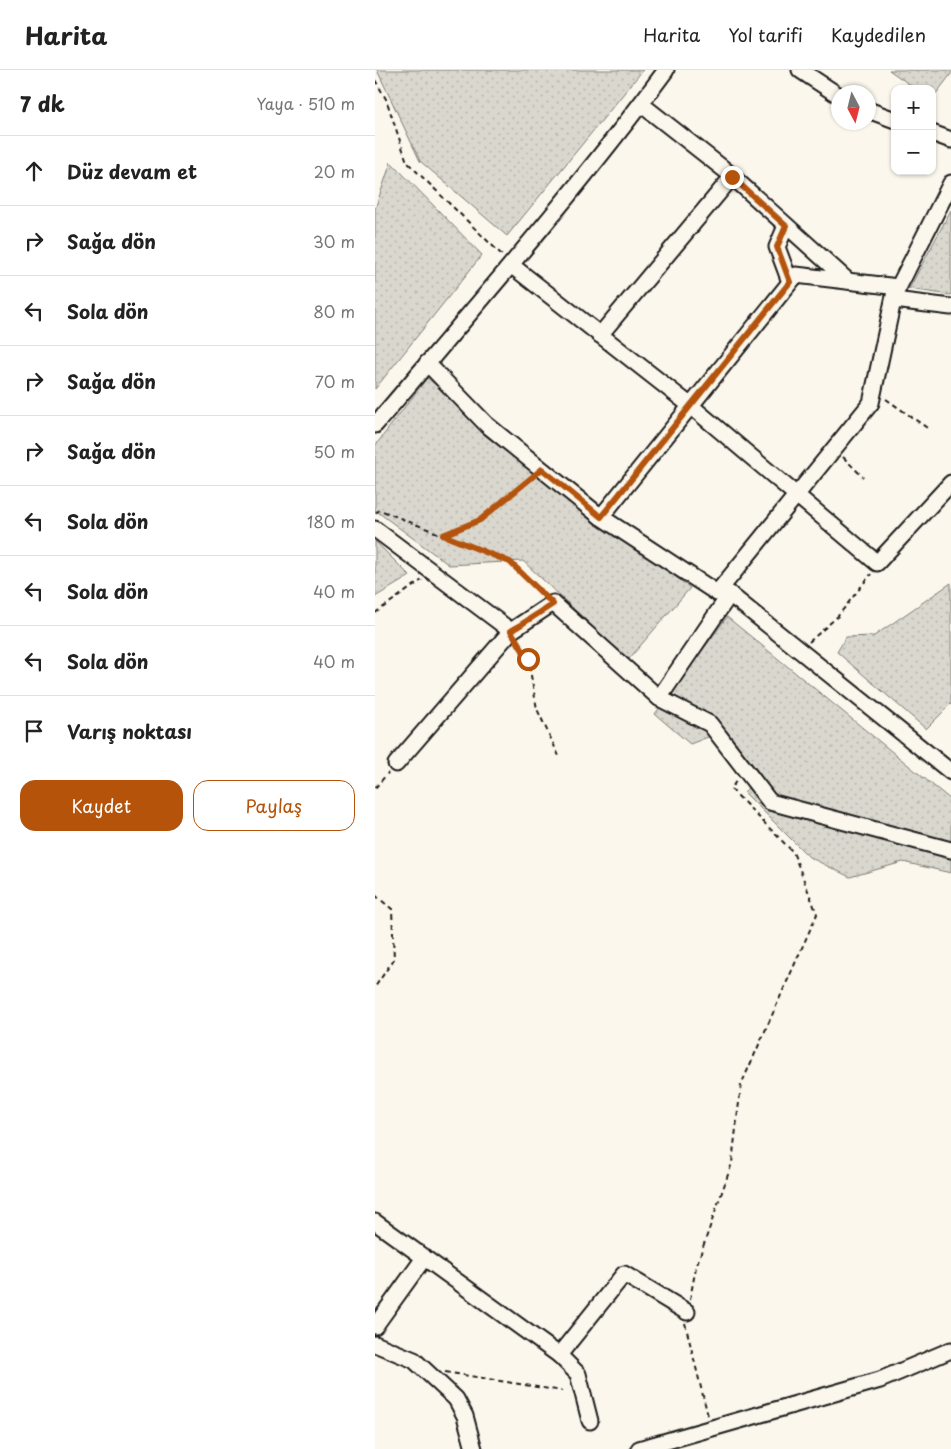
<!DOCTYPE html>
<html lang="tr">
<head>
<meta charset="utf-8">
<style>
  body { margin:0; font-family:"Playpen Sans",sans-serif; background:#f6f6f6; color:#222 }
  .controls { position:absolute; right:15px; top:15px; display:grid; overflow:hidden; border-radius:10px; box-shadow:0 1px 4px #0004 }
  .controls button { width:45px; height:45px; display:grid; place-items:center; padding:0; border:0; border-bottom:1px solid #e0e0e0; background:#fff; color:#222; font:25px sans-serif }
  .compass { position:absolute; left:456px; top:15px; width:45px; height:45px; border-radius:50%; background:#fff; box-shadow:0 1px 4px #0004; rotate:173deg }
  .stop { position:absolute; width:15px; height:15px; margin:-11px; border:4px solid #b45309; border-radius:50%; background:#fff }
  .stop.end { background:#b45309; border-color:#fff; box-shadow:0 1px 5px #0008 }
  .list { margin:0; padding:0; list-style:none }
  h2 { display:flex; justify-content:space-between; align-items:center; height:65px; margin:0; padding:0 20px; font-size:21px }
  h2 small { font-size:16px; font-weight:400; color:#767676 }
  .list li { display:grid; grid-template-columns:32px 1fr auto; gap:15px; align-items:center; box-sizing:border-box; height:70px; padding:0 20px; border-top:1px solid #e0e0e0 }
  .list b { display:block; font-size:19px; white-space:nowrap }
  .list em { font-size:16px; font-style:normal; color:#767676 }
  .actions { display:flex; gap:10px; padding:15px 20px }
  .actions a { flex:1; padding:11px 0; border:1px solid #b45309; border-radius:15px; text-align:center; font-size:18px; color:#b45309 }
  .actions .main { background:#b45309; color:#fff }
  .icon { flex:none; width:28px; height:28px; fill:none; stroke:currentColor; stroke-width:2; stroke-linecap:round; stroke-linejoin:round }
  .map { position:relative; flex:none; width:576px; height:1379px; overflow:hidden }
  header { display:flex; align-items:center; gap:30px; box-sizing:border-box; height:70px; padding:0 25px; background:#fff; border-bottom:1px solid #e0e0e0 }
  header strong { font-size:24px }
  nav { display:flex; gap:28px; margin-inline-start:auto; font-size:18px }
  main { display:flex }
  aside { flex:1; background:#fff }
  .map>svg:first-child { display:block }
  .grass { fill:url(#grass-dots); stroke:#7b7a75 }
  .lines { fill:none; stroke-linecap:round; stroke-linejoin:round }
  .minor-casing { stroke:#1c1c1c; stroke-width:19 }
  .path { stroke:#1c1c1c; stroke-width:2; stroke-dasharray:5 4; stroke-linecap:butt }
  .minor { stroke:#fbf7ec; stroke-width:15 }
  .route { stroke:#b45309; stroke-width:6 }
</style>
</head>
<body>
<header>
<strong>Harita</strong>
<nav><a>Harita</a><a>Yol tarifi</a><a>Kaydedilen</a></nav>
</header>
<main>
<aside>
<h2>7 dk<small>Yaya · 510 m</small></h2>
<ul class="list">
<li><svg class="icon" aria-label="ahead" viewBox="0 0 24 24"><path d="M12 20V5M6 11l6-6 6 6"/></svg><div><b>Düz devam et</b></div><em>20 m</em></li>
<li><svg class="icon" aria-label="right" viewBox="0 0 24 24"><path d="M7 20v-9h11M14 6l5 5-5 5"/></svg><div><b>Sağa dön</b></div><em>30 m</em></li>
<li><svg class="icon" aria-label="left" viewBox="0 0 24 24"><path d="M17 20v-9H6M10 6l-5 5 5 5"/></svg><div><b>Sola dön</b></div><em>80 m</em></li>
<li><svg class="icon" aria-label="right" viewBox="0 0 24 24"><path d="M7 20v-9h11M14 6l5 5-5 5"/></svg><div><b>Sağa dön</b></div><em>70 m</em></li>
<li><svg class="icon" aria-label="right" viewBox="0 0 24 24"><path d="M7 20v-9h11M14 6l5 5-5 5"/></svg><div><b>Sağa dön</b></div><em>50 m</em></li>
<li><svg class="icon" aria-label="left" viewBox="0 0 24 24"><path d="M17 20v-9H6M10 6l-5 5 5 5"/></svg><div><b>Sola dön</b></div><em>180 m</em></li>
<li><svg class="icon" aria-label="left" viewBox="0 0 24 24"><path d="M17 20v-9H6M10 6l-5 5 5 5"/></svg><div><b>Sola dön</b></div><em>40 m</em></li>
<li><svg class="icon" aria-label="left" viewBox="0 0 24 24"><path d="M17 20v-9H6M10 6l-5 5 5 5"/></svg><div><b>Sola dön</b></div><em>40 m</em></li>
<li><svg class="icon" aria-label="arrive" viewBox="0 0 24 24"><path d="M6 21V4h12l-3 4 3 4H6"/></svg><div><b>Varış noktası</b></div></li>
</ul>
<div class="actions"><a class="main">Kaydet</a><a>Paylaş</a></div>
</aside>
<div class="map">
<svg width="576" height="1379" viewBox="0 0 576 1379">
  <defs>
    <pattern id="grass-dots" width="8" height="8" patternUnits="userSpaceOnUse" patternTransform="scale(1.25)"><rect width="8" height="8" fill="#dad7ce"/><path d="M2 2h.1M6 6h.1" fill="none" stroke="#bab8b0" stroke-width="1.8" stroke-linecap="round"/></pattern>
  </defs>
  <rect width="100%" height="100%" fill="#fbf7ec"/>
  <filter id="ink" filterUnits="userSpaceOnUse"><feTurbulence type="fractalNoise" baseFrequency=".02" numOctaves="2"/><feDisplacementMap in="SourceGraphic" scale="10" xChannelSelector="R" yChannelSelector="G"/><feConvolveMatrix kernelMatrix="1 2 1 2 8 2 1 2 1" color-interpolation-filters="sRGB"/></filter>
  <g filter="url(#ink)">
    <g class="grass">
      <polygon points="2,0 268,0 132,166 45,91"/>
      <polygon points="514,0 576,0 576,4 557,29 557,19 541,19"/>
      <polygon points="16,92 107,185 0,319 0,139"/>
      <polygon points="576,140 576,225 534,219"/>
      <polygon points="52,308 315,518 253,590 148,491 74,495 0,440 0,376"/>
      <polygon points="0,471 35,506 0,527"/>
      <polygon points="576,513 576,634 551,659 462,582 471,567 499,566"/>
      <polygon points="352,547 576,730 576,803 528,792 475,807 434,787 369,722 386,705 351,660 315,674 280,644"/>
    </g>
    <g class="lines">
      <g class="minor-casing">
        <g id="minor">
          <polyline points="425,0 463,25"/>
          <polyline points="266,34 350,100 473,211"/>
          <polyline points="493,40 520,50"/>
          <polyline points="557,63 576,70"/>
          <polyline points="411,156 402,177 415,212"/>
          <polyline points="136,195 316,336 502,493 576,413"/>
          <polyline points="519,230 576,237"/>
          <polyline points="225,265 357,107"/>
          <polyline points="52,293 112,355 226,447 342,523 496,333 519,226 576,113"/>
          <path d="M0,355C99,238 200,123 291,0"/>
          <polyline points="226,447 421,205 523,217"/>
          <polyline points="0,459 136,561 21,694"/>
          <polyline points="347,518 576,702"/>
          <polyline points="136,561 178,533 284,628 335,654 395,732 576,780"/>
          <polyline points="284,628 355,524"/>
          <polyline points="0,1152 184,1285 249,1204 312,1242"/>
          <polyline points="0,1256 49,1188"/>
          <polyline points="0,1274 39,1290 81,1329 90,1346 99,1379"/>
          <polyline points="184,1285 203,1304 215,1351"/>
          <polyline points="264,1379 505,1310 576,1280"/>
        </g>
      </g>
      <g class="path">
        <polyline points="0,10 11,29 32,92 128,186"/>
        <polyline points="511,329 555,360"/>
        <polyline points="468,387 488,407"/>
        <polyline points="0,443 5,440 135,492 168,524"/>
        <polyline points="68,465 105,450 158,407"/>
        <polyline points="0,543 47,510"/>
        <polyline points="143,572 153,589 162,639 184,686"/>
        <polyline points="434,572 463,546 496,504"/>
        <polyline points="0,718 13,703"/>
        <polyline points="0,825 17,839 19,889 0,917"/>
        <polyline points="315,1229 321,1197 357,1093 366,1015 442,844 418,782 356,719 361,711"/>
        <polyline points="310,1253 333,1346"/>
        <polyline points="70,1302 187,1321"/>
      </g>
      <use href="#minor" class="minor"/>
    </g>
  </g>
  <g class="lines" filter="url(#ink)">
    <polyline class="route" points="153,589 136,561 178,534 135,492 68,465 105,450 167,399 226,447 415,212 402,177 411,156 357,107"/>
  </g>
</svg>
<div class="controls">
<button>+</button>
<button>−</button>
</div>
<svg class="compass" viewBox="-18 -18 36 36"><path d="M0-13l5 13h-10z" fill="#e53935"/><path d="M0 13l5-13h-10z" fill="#767676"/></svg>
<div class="stop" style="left:153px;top:589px"></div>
<div class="stop end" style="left:357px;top:107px"></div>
</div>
</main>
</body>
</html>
